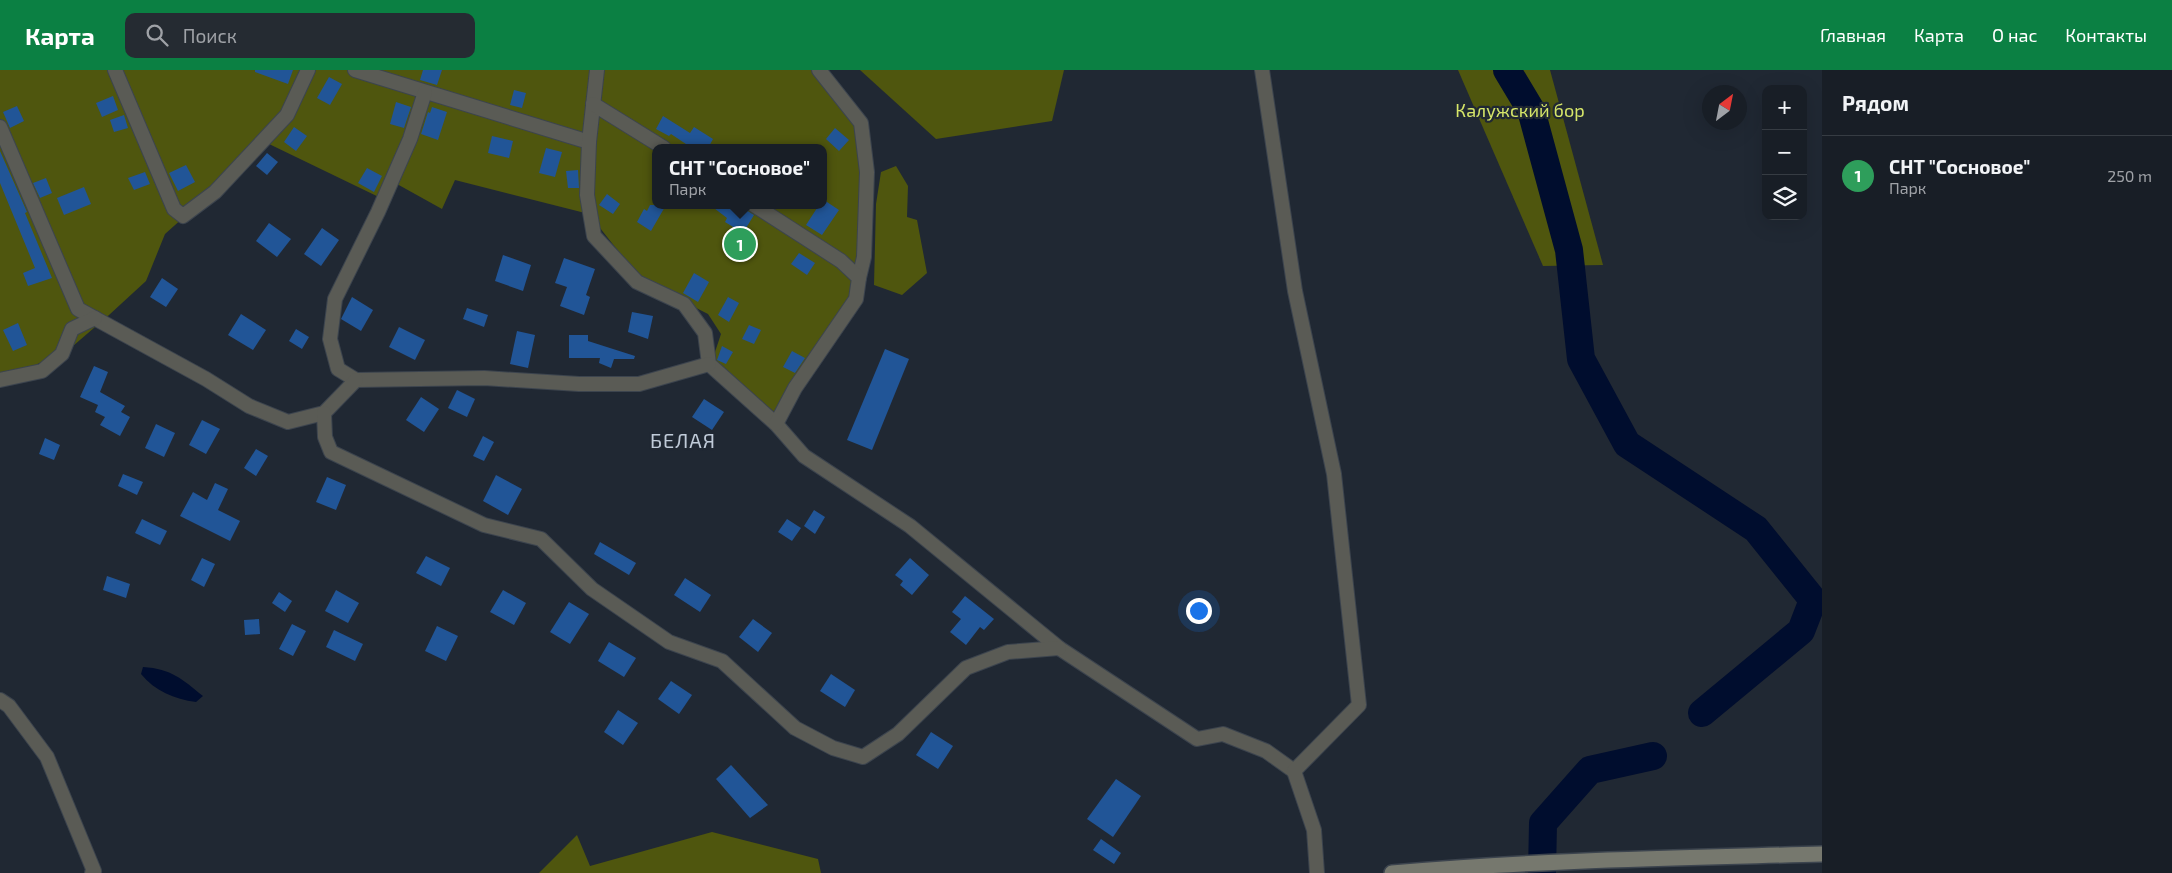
<!DOCTYPE html>
<html lang="ru">
<head>
<meta charset="utf-8">
<style>
  body { margin:0; font-family:"Exo 2",sans-serif; background:#252b32; color:#f1f3f6 }
  .controls { position:absolute; right:15px; top:15px; display:grid; overflow:hidden; border-radius:10px; box-shadow:0 5px 20px #0002 }
  .controls button { width:45px; height:45px; display:grid; place-items:center; padding:0; border:0; border-bottom:1px solid #363c43; background:#181e26; color:#f1f3f6; font:25px sans-serif }
  .compass { position:absolute; left:1702px; top:15px; width:45px; height:45px; border-radius:50%; background:#181e26; box-shadow:0 5px 20px #0002; rotate:32deg }
  .you { position:absolute; left:1198px; top:540px; width:18px; height:18px; margin:-12px; border:4px solid #fff; border-radius:50%; background:#1a73e8; box-shadow:0 0 0 8px #1a73e833 }
  .badge { display:grid; place-items:center; width:32px; height:32px; border-radius:50%; background:#0b8043; color:#fff; font-size:16px; font-weight:700 }
  .pin { position:absolute; translate:-50% -50%; border:2px solid #fff; box-shadow:0 1px 5px #0006 }
  .popup { position:absolute; left:652px; top:74px; width:175px; height:65px; box-sizing:border-box; display:grid; place-content:center; border-radius:10px; background:#181e26; filter:drop-shadow(0 1px 4px #0005); font-size:16px; white-space:nowrap; color:#9fa2a7 }
  .popup b { font-size:19px; color:#f1f3f6 }
  .popup::after { content:''; position:absolute; left:50%; top:100%; margin-left:-10px; border:10px solid transparent; border-top-color:#181e26 }
  .list { margin:0; padding:0; list-style:none }
  h2 { display:flex; justify-content:space-between; align-items:center; height:65px; margin:0; padding:0 20px; font-size:21px }
  h2 small { font-size:16px; font-weight:400; color:#9fa2a7 }
  .list li { display:grid; grid-template-columns:32px 1fr auto; gap:15px; align-items:center; box-sizing:border-box; height:80px; padding:0 20px; border-top:1px solid #363c43 }
  .list b { display:block; font-size:19px; white-space:nowrap }
  .list p { margin:0; font-size:16px; white-space:nowrap; color:#9fa2a7 }
  .list em { font-size:16px; font-style:normal; color:#9fa2a7 }
  .icon { flex:none; width:28px; height:28px; fill:none; stroke:currentColor; stroke-width:2; stroke-linecap:round; stroke-linejoin:round }
  .map { position:relative; flex:none; width:1822px; height:803px; overflow:hidden }
  header { display:flex; align-items:center; gap:30px; box-sizing:border-box; height:70px; padding:0 25px; background:#0b8043; color:#fff }
  header strong { font-size:24px }
  nav { display:flex; gap:28px; margin-inline-start:auto; font-size:18px }
  .search { width:350px; height:45px; background:#252b32; display:flex; align-items:center; gap:12px; box-sizing:border-box; padding:0 18px; border-radius:10px; color:#9fa2a7; font-size:19px }
  main { display:flex }
  aside { flex:1; background:#181e26 }
  .map>svg:first-child { display:block }
  .green { fill:#4f560e; fill-rule:evenodd }
  .water { fill:#000d2e }
  .lines { fill:none; stroke-linecap:round; stroke-linejoin:round }
  .river { stroke:#000d2e; stroke-width:28 }
  .building { fill:#215597 }
  .minor-casing { stroke:#3c444e; stroke-width:16 }
  .secondary-casing { stroke:#3c444e; stroke-width:18 }
  .minor { stroke:#5a5b55; stroke-width:14 }
  .secondary { stroke:#76786e; stroke-width:15 }
  .labels { text-anchor:middle; stroke-width:4.5; stroke-linejoin:round; paint-order:stroke }
  .park-label { font-size:18px; fill:#d7e769; stroke:#202833 }
  .quarter-label { font-size:20px; letter-spacing:1px; fill:#c0cbd9; stroke:#202833 }
</style>
</head>
<body>
<header>
<strong>Карта</strong>
<div class="search"><svg class="icon" aria-label="search" viewBox="0 0 24 24"><circle cx="10" cy="10" r="6"/><path d="M15 15l6 6"/></svg>Поиск</div>
<nav><a>Главная</a><a>Карта</a><a>О нас</a><a>Контакты</a></nav>
</header>
<main>
<div class="map">
<svg width="1822" height="803" viewBox="0 0 1822 803">
  <rect width="100%" height="100%" fill="#202833"/>
  <g class="green">
    <path d="M0,0H826L837,12L869,66L867,206L775,343L713,288L721,264L708,244L641,210L589,144L455,110L442,139L397,114L387,131L267,73L165,164L146,211L109,245L73,276L14,306L0,303ZM656,78H824V135H656Z"/>
    <polygon points="860,0 1064,0 1052,51 936,69"/>
    <polygon points="1458,0 1550,0 1603,195 1543,196"/>
    <polygon points="896,96 908,116 907,147 917,150 927,203 902,225 874,215 876,134 881,102"/>
    <polygon points="712,762 818,789 821,803 539,803 577,765 590,796"/>
  </g>
  <path class="water" d="M143,597C172,599 182,609 203,626L196,632C174,629 155,621 141,604Z"/>
  <g class="lines">
    <g class="river">
      <polyline points="1507,0 1531,40 1569,180 1581,289 1627,374 1756,459 1813,530 1801,561 1702,643"/>
      <polyline points="1542,803 1543,753 1590,700 1653,686"/>
    </g>
  </g>
  <g class="building">
    <polygon points="255,0 293,0 288,14 255,2"/>
    <polygon points="423,0 442,0 437,15 420,10"/>
    <polygon points="329,7 342,14 330,35 317,28"/>
    <polygon points="514,20 526,23 522,38 510,35"/>
    <polygon points="113,26 118,40 102,47 96,33"/>
    <polygon points="396,32 411,37 404,58 390,54"/>
    <polygon points="17,36 24,51 10,58 3,42"/>
    <polygon points="432,37 447,42 438,70 421,64 428,42 430,43"/>
    <polygon points="124,45 128,58 114,62 110,50"/>
    <polygon points="663,46 690,63 694,57 713,69 708,78 692,78 671,64 669,66 656,59"/>
    <polygon points="294,57 307,66 296,81 284,72"/>
    <polygon points="835,58 849,70 839,81 826,69"/>
    <polygon points="492,66 513,71 509,88 488,83"/>
    <polygon points="546,78 562,82 555,107 539,103"/>
    <polygon points="0,81 27,142 25,143 52,208 28,216 23,203 35,198 0,113"/>
    <polygon points="267,83 278,92 267,105 256,96"/>
    <polygon points="186,95 195,112 178,121 169,103"/>
    <polygon points="367,98 382,106 374,122 358,113"/>
    <polygon points="578,100 579,118 568,118 566,101"/>
    <polygon points="145,102 150,114 134,120 128,108"/>
    <polygon points="46,108 52,123 40,128 33,113"/>
    <polygon points="84,117 91,134 64,145 57,128"/>
    <polygon points="607,124 620,134 613,144 599,135"/>
    <polygon points="824,130 839,140 822,165 806,155 819,135 824,135"/>
    <polygon points="650,135 666,135 651,161 637,152 644,139 647,141"/>
    <polygon points="710,135 738,135 754,145 743,163 725,152 727,148"/>
    <polygon points="269,153 291,169 277,187 256,171"/>
    <polygon points="322,158 339,170 321,196 304,184"/>
    <polygon points="799,183 815,193 807,205 791,194"/>
    <polygon points="503,185 531,195 523,221 495,211"/>
    <polygon points="564,188 595,199 586,225 590,227 584,245 560,236 567,217 555,213"/>
    <polygon points="694,203 709,212 698,232 683,223"/>
    <polygon points="162,208 178,219 166,237 150,227"/>
    <polygon points="352,227 373,240 361,261 341,249"/>
    <polygon points="728,227 739,233 729,252 718,245"/>
    <polygon points="467,238 488,245 484,257 463,249"/>
    <polygon points="632,242 653,246 648,269 628,262"/>
    <polygon points="241,244 266,260 253,280 228,265"/>
    <polygon points="18,253 27,275 13,281 3,260"/>
    <polygon points="749,255 761,260 754,274 742,269"/>
    <polygon points="399,257 425,270 415,290 389,277"/>
    <polygon points="296,259 309,267 302,279 289,271"/>
    <polygon points="517,261 535,265 528,298 510,294"/>
    <polygon points="569,265 588,265 588,271 635,286 634,289 614,289 611,298 599,293 600,288 569,288"/>
    <polygon points="722,276 733,282 726,294 717,290"/>
    <polygon points="885,279 909,289 872,380 847,370"/>
    <polygon points="792,281 805,288 795,303 783,297"/>
    <polygon points="94,296 108,302 100,322 125,336 121,342 130,347 120,366 100,355 105,347 95,342 98,335 80,327"/>
    <polygon points="457,320 475,329 467,347 448,338"/>
    <polygon points="421,327 439,339 424,362 406,350"/>
    <polygon points="704,329 724,342 712,360 692,347"/>
    <polygon points="202,350 220,359 206,384 189,375"/>
    <polygon points="156,354 175,363 164,387 145,378"/>
    <polygon points="483,366 494,372 484,391 473,386"/>
    <polygon points="45,368 60,375 54,390 39,384"/>
    <polygon points="256,379 268,386 256,406 244,398"/>
    <polygon points="123,404 143,412 137,425 118,416"/>
    <polygon points="496,405 522,419 508,445 483,431"/>
    <polygon points="327,407 346,415 336,440 316,432"/>
    <polygon points="215,413 228,419 218,440 240,451 230,471 180,446 193,422 207,430"/>
    <polygon points="814,440 825,447 815,464 804,456"/>
    <polygon points="142,449 167,461 160,475 135,463"/>
    <polygon points="787,449 801,458 792,471 778,462"/>
    <polygon points="600,472 636,493 629,505 594,484"/>
    <polygon points="426,486 450,498 441,516 416,503"/>
    <polygon points="202,488 215,494 204,517 191,510"/>
    <polygon points="910,488 929,505 912,525 900,515 903,511 895,505"/>
    <polygon points="107,506 130,514 126,528 103,520"/>
    <polygon points="685,508 711,525 700,542 674,525"/>
    <polygon points="336,520 359,533 348,553 325,541"/>
    <polygon points="503,520 526,533 514,555 490,542"/>
    <polygon points="279,522 292,531 285,542 272,533"/>
    <polygon points="965,526 994,549 984,560 980,557 966,575 950,562 961,549 952,542"/>
    <polygon points="569,532 589,544 570,574 550,562"/>
    <polygon points="259,549 260,564 245,565 244,550"/>
    <polygon points="753,549 772,563 758,582 739,567"/>
    <polygon points="292,554 306,561 293,586 279,579"/>
    <polygon points="437,556 458,566 446,591 425,581"/>
    <polygon points="334,560 363,574 355,591 326,577"/>
    <polygon points="609,572 636,588 624,607 598,591"/>
    <polygon points="831,604 855,620 845,637 820,621"/>
    <polygon points="671,611 692,625 679,644 658,629"/>
    <polygon points="618,640 638,653 623,675 604,662"/>
    <polygon points="931,662 953,676 938,699 916,685"/>
    <polygon points="731,695 768,735 750,748 716,709"/>
    <polygon points="1116,709 1141,726 1113,767 1087,749"/>
    <polygon points="1101,769 1121,783 1114,794 1093,780"/>
  </g>
  <g class="lines">
    <g class="minor-casing">
      <g id="minor">
        <polyline points="115,0 174,139 183,146 215,122 287,45 308,0"/>
        <polyline points="355,0 589,72"/>
        <polyline points="597,0 589,72 587,125 594,166 637,212 684,234 705,263 709,294 776,354 804,386 910,456 1059,578 1197,669 1223,664 1266,681 1294,701"/>
        <polyline points="819,0 861,53 867,102 864,187 859,208"/>
        <polyline points="1262,0 1295,221 1334,404 1359,635 1294,701 1314,760 1317,803"/>
        <polyline points="425,22 410,69 378,142 335,229 330,269 338,299 356,310 484,308 579,314 639,314 709,294"/>
        <polyline points="593,34 664,78"/>
        <polyline points="0,57 78,239 206,309 249,336 288,352 324,343 356,310"/>
        <polyline points="754,135 841,191 859,208 856,229 795,318 776,354"/>
        <polyline points="0,310 42,301 62,284 72,259 95,248"/>
        <polyline points="324,343 325,367 331,382 484,455 541,469 592,519 669,572 722,591 795,658 833,678 863,687 898,664 966,598 1008,582 1059,578"/>
        <polyline points="0,630 9,636 47,687 94,801 92,803"/>
      </g>
    </g>
    <g class="secondary-casing">
      <path id="secondary" d="M1392,803C1535,790 1678,788 1822,784"/>
    </g>
    <use href="#minor" class="minor"/>
    <use href="#secondary" class="secondary"/>
  </g>
  <g class="labels">
    <g class="park-label">
      <text x="1520" y="47">Калужский бор</text>
    </g>
    <g class="quarter-label">
      <text x="683" y="378">БЕЛАЯ</text>
    </g>
  </g>
</svg>
<div class="controls">
<button>+</button>
<button>−</button>
<button><svg class="icon" aria-label="layers" viewBox="0 0 24 24"><path d="M12 4l9 5-9 5-9-5zM3 14l9 5 9-5"/></svg></button>
</div>
<svg class="compass" viewBox="-18 -18 36 36"><path d="M0-13l5 13h-10z" fill="#e53935"/><path d="M0 13l5-13h-10z" fill="#9fa2a7"/></svg>
<div class="you"></div>
<div class="pin badge" style="left:740px;top:174px;background:#2e9e5b">1</div>
<div class="popup"><b>СНТ &quot;Сосновое&quot;</b>Парк</div>
</div>
<aside>
<h2>Рядом<small></small></h2>
<ul class="list">
<li><span class="badge" style="background:#2e9e5b">1</span><div><b>СНТ &quot;Сосновое&quot;</b><p>Парк</p></div><em>250 m</em></li>
</ul>
</aside>
</main>
</body>
</html>
